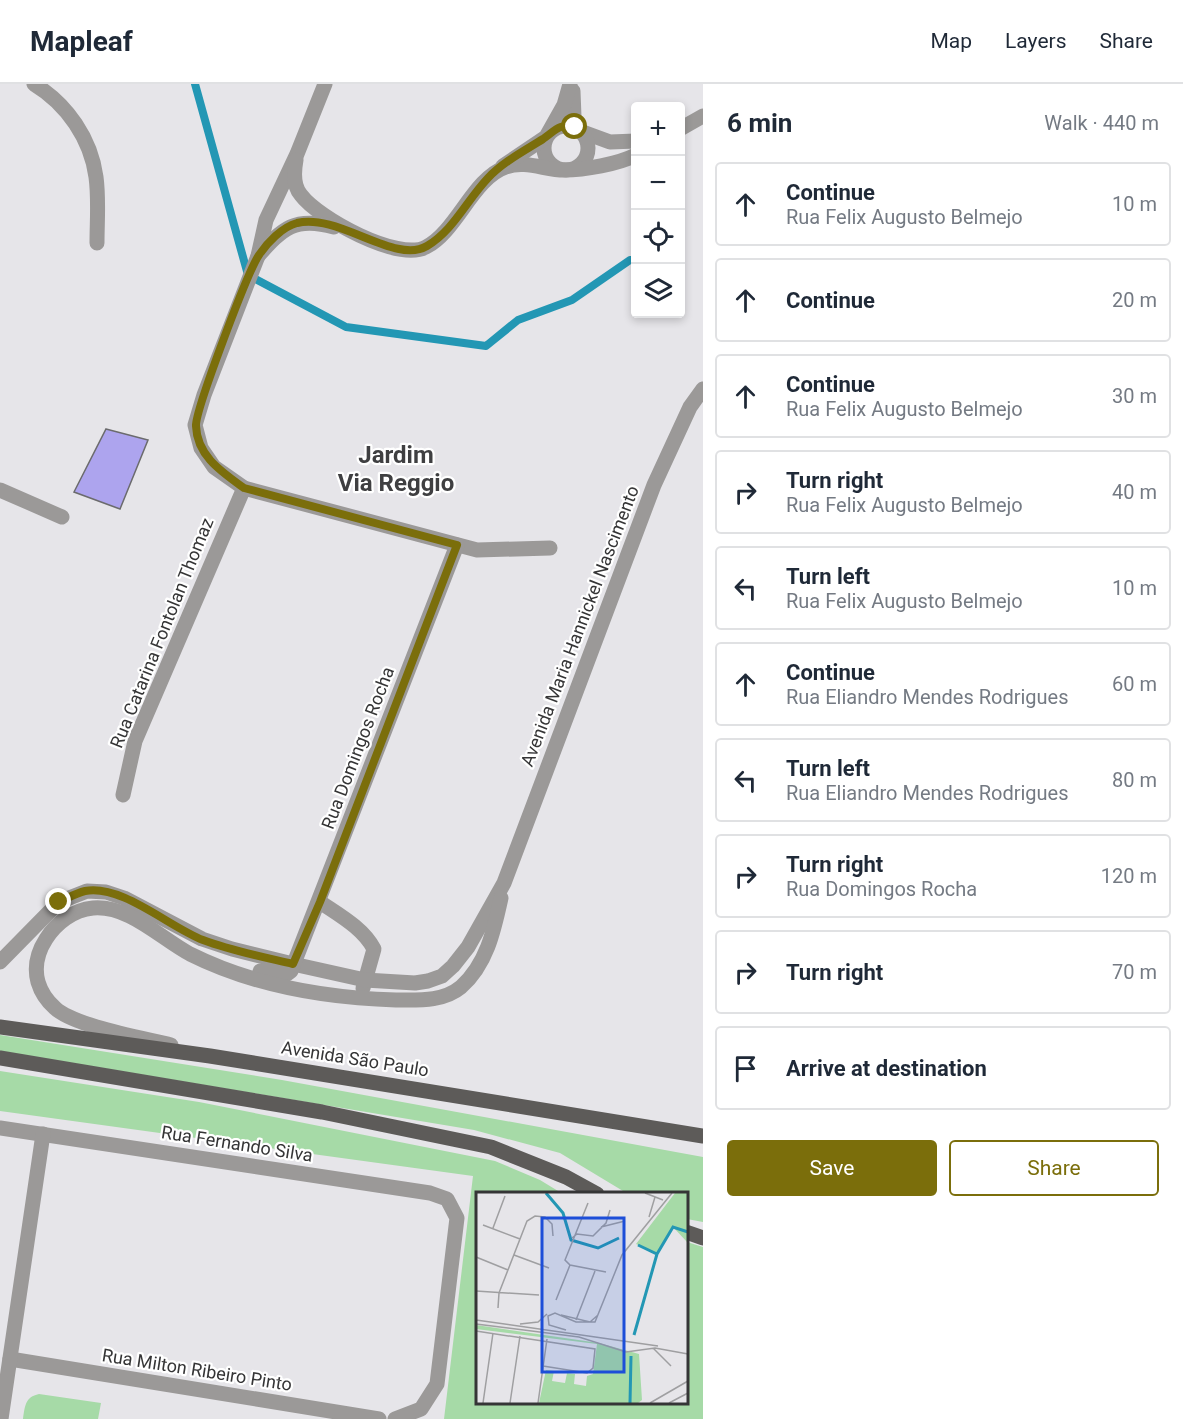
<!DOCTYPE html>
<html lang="en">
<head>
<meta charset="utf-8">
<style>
  body { margin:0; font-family:Roboto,sans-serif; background:#f2f2f3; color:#1f2937 }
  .controls { position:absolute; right:18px; top:18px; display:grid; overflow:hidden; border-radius:6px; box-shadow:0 3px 9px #0003 }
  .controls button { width:54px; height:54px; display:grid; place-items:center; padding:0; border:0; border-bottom:2px solid #e0e1e3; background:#fff; color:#1f2937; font:30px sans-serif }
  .stop { position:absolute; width:18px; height:18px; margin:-14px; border:4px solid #7b6e0b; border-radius:50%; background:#fff }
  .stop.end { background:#7b6e0b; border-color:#fff; box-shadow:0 2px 6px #0008 }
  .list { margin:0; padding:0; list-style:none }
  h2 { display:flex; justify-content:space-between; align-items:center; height:78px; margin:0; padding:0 24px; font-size:26px }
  h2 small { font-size:20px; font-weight:400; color:#747a83 }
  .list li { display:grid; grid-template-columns:39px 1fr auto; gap:18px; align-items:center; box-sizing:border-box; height:84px; margin:0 12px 12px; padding:0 12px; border:2px solid #e0e1e3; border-radius:6px }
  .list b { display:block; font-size:22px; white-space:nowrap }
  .list p { margin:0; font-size:20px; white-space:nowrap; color:#747a83 }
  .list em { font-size:20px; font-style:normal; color:#747a83 }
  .actions { display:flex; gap:12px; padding:18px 24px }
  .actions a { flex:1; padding:14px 0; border:2px solid #7b6e0b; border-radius:6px; text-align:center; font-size:21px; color:#7b6e0b }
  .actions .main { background:#7b6e0b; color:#fff }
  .icon { flex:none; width:33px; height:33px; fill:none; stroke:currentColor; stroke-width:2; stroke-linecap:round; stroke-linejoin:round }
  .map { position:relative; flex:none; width:703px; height:1335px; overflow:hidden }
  header { display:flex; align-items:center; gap:36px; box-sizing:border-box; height:84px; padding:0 30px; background:#fff; border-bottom:2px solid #e0e1e3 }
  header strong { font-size:28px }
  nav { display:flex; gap:33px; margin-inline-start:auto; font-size:21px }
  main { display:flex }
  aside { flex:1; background:#fff }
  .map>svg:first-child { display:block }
  .green { fill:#a6daa7 }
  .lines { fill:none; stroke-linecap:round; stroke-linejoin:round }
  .stream { stroke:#2397b4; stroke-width:8 }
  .building { fill:#ada4ee; stroke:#6b6b6d; stroke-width:1.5 }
  .minor { stroke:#9b9998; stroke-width:15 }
  .primary { stroke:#5d5b59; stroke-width:15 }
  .route { stroke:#7b6e0b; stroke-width:8 }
  .labels { text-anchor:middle; stroke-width:4.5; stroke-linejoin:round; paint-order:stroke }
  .street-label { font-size:18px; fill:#353536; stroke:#fff }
  .district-label { font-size:24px; font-weight:bold; fill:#3f3f41; stroke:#fff }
  .inset-river { fill:none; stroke:#2397b4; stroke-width:3 }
  .inset-road { fill:none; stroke:#9f9fa1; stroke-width:1.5 }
  .view { fill:#1d4ed8; fill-opacity:0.15; stroke:#1d4ed8; stroke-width:3 }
  .inset-edge { fill:none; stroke:#353536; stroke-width:3 }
</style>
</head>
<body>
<header>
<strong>Mapleaf</strong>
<nav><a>Map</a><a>Layers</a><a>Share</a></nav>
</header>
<main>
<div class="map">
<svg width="703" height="1335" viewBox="0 0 703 1335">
  <rect width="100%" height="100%" fill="#e6e5e9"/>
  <g class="green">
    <polygon points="0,951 282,996 703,1073 703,1138 687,1135 686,1110 628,1110 560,1069 474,1046 0,967"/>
    <polygon points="0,987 199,1018 495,1077 540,1096 563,1110 478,1110 478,1318 686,1318 687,1158 703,1163 703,1335 444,1335 473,1092 0,1027"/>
    <path d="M39,1310L101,1319L98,1335H23C25,1322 25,1313 39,1310Z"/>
  </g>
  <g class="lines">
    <polyline class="stream" points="195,0 248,191 346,243 486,262 518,236 572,216 630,176 636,176"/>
  </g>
  <polygon class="building" points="106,345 148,356 120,425 74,408"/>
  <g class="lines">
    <g class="minor">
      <path d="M34,0C67,20 91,55 96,93C99,115 97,137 97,159"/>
      <polyline points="325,0 297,70 266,136 258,172 204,311 195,341 201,364 214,383 244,404 477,466 550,464"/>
      <polyline points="573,7 574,33 580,47 610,58 636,57"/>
      <circle cx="566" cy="64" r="22"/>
      <polyline points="680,45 703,32"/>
      <path d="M296,76C294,87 293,102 301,111C318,134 398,178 426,163C457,147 473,94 506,83C525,76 545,86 564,86C585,86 618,80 636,71"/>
      <polyline points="503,82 546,53 564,21 570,0"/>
      <path d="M258,172C283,144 295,132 334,143"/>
      <polyline points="0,406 62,433"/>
      <polyline points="123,711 135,657 244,404"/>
      <path d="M320,818C339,831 363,844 374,865L363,904"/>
      <polyline points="0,878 59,818 87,807 106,808 124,814 202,855 232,865 293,880 365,896 415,899 428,897 442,892 453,882 468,863 504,799 654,401 690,323 703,305"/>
      <polyline points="260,887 287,890 291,887 457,461"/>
      <path d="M171,961C143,954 74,942 55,924C47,917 41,908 38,898C34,883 37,869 46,855C56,839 73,826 93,824C129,821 160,854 190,870C252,901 326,914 396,916C418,916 443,918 461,903C487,880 494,846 501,814"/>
      <polyline points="0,1044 430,1109 447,1115 457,1134 437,1300 421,1325 395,1335"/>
      <polyline points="10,1275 379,1335"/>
      <polyline points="1,1335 43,1050"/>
    </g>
    <g class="primary">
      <polyline points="0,943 210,972 703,1052"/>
      <polyline points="0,974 322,1028 491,1063 566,1093 597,1110"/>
      <polyline points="686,1148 703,1154"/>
    </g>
  </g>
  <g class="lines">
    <path class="route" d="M59,818C68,814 76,809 85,807C122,800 169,843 203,856C232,867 263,873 293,880L320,818L457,461L244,404C222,388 197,372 196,342C195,327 248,187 259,171C267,159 282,143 297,139C339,129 395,181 427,162C453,147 467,116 488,94C503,78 524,67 543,55C555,47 559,39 575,43"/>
  </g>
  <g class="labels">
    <g class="street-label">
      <text transform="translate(580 542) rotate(-69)" y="6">Avenida Maria Hannickel Nascimento</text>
      <text transform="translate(162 549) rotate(-68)" y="6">Rua Catarina Fontolan Thomaz</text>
      <text transform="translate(358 664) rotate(-69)" y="6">Rua Domingos Rocha</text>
      <text transform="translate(355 975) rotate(9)" y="6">Avenida São Paulo</text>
      <text transform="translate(237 1060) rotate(9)" y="6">Rua Fernando Silva</text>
      <text transform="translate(197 1286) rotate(9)" y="6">Rua Milton Ribeiro Pinto</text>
    </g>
    <g class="district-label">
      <text x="396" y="379">Jardim<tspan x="396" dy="28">Via Reggio</tspan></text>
    </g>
  </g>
  <g transform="translate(476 1108)">
    <rect width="212" height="212" fill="#e6e5e9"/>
    <path d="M199,1H211V50L197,35L181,62L160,52ZM0,133L123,151L163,162L166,208L162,211H63L70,178L78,179L76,189L89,191L91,181L99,182L98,192L110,194L111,184L117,182L121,152L0,137Z" fill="#a6daa7"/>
    <path class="inset-river" d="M70,1L87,21L95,48L122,56L143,46M162,53L181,62L197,35L212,40M158,143L181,62M154,211L155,164"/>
    <path class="inset-road" d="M169,1L187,8M112,11L89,68L94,73L130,80M173,25L179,5M7,33L44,47M125,35L149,29M17,36L29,4M96,46L101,42L117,44L130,31L134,18M38,63L73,76M0,65L32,78M0,99L63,103M80,108L94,73M22,116L23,101L51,29L59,24L69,25L76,32L77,44M85,123L114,130L122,123M0,128L182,154M100,128L119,79M0,132L103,145L150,160L179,156L212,162M44,132L62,130L71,122M90,138L73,133L72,124L79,121L100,130H119L146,63L196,1M0,139L119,157L117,176L111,181L67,174M177,156L195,174M7,211L17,141M34,211L44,144M62,211L71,147M174,211L212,189M193,211L212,201"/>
    <path class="view" d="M66,26H148V180H66Z"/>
    <rect width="212" height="212" class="inset-edge"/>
  </g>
</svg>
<div class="controls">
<button>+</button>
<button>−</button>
<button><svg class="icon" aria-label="locate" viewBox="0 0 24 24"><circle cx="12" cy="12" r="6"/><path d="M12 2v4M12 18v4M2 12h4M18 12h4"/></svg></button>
<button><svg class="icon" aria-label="layers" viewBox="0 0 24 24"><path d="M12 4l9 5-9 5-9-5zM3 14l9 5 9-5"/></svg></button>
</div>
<div class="stop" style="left:575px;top:43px"></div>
<div class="stop end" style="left:59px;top:818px"></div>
</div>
<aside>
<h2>6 min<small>Walk · 440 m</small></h2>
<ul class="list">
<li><svg class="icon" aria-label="ahead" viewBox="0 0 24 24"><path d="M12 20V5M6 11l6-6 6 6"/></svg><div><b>Continue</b><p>Rua Felix Augusto Belmejo</p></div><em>10 m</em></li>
<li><svg class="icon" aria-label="ahead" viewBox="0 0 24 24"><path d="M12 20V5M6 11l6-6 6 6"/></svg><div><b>Continue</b></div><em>20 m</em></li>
<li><svg class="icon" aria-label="ahead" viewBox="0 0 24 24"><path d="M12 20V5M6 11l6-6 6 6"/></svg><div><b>Continue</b><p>Rua Felix Augusto Belmejo</p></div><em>30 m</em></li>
<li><svg class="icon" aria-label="right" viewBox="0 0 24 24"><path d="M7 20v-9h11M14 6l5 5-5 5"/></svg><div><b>Turn right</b><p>Rua Felix Augusto Belmejo</p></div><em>40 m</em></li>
<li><svg class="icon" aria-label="left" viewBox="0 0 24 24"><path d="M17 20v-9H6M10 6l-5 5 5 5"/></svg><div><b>Turn left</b><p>Rua Felix Augusto Belmejo</p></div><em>10 m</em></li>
<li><svg class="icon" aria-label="ahead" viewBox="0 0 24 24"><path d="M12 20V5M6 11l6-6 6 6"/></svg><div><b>Continue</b><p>Rua Eliandro Mendes Rodrigues</p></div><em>60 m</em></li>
<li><svg class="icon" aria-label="left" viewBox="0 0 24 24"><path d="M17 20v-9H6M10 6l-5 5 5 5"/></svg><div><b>Turn left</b><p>Rua Eliandro Mendes Rodrigues</p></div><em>80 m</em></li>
<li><svg class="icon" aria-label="right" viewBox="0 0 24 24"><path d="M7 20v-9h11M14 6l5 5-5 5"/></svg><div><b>Turn right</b><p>Rua Domingos Rocha</p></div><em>120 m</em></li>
<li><svg class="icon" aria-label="right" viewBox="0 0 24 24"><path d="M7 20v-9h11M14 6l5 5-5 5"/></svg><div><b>Turn right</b></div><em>70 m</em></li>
<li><svg class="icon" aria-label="arrive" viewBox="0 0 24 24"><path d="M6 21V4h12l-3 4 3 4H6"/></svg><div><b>Arrive at destination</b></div></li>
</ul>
<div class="actions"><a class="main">Save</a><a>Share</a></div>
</aside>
</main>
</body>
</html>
